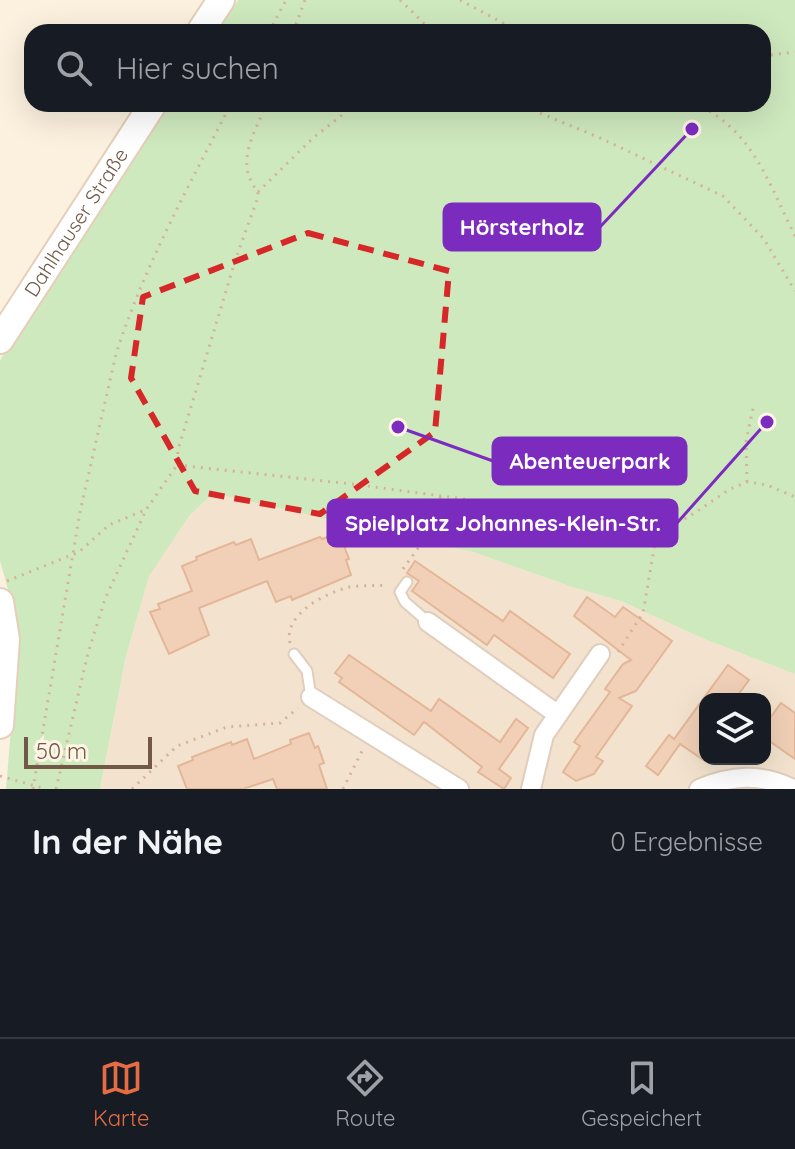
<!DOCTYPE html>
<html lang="de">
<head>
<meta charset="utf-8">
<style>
  body { margin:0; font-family:Quicksand,sans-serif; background:#242831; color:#f1f3f6 }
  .controls { position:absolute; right:24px; bottom:24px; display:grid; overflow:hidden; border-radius:16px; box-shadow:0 8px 32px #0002 }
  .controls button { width:72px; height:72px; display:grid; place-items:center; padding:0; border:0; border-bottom:2px solid #363941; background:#171b24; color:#f1f3f6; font:40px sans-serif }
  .scale { position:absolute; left:24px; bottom:20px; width:128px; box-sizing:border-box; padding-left:8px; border:4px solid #725847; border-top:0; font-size:22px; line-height:28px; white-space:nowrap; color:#725847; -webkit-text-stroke:6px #fff5e5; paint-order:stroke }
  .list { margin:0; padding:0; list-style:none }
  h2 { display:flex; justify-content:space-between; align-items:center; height:104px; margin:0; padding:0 32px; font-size:34px }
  h2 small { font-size:26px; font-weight:400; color:#9ea1a6 }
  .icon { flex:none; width:44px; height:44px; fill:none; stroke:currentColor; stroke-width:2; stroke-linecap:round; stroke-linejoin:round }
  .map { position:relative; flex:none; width:795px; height:789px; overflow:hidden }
  .search { position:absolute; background:#171b24; box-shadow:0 8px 32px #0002; left:24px; right:24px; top:24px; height:88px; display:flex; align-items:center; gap:20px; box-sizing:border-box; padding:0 28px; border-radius:24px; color:#9ea1a6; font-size:30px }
  .sheet { height:248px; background:#171b24 }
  nav { display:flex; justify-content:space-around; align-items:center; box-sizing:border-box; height:112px; border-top:2px solid #363941; background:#171b24; font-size:22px; color:#9ea1a6 }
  nav a { display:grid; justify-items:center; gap:4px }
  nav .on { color:#e66c44 }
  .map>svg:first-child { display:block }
  .residential { fill:#f3e3ce; fill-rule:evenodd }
  .green { fill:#cfe9be }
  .building { fill:#f1d0b7; stroke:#e4b698; stroke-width:2 }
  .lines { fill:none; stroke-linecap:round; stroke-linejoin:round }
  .lane-casing { stroke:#e0cdbc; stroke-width:13 }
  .street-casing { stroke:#e0cdbc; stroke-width:22 }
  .secondary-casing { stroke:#e5cfba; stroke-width:30 }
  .path { stroke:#d5b39b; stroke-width:3; stroke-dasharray:2 6; stroke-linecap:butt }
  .lane { stroke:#fff; stroke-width:9 }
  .street { stroke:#fff; stroke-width:18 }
  .secondary { stroke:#fff; stroke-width:26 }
  .marked { fill:none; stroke:#d62828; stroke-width:6; stroke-dasharray:16 10; stroke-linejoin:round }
  .labels { text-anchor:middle; stroke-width:6; stroke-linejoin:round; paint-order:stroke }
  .street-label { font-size:20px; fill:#725847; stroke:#fff5e5 }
  .leader { fill:none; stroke:#7b2cbf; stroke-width:3 }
  .callout-dot { fill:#7b2cbf; stroke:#fff5e5; stroke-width:3 }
  .callout { fill:#7b2cbf; stroke:#7b2cbf; stroke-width:3 }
  .callout-label { font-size:22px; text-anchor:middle; font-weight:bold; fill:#fff }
</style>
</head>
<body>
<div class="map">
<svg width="795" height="789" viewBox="0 0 795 789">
  <rect width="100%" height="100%" fill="#fcf1df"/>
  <path class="residential" d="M213,492L473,552L572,587L621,601L704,639L795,674V789H100L126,656L149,575L189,516ZM705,699H765V759H705Z"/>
  <polygon class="green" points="238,0 795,0 795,674 704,639 621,601 572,587 473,552 213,493 189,516 149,576 126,656 100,789 6,789 16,668 13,607 0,561 0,360 169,104 763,104 763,32 217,32"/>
  <g class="building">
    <polygon points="339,533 349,559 346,560 351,575 292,600 291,596 276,602 267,581 199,608 209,635 169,654 150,612 160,609 158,604 192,591 182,566 197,560 196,557 234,542 236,545 251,539 259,560 320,537 322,539"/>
    <polygon points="415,561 503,621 510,611 570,654 553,678 494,635 487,645 412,591 419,581 407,573"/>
    <polygon points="587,597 615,617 623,607 672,641 636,691 619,698 632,706 596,757 603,761 594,774 576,781 563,772 580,746 574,742 610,692 605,689 623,664 631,660 574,616"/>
    <polygon points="349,655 431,711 439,699 500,742 516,719 528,728 499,769 511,778 504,789 478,772 482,767 424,722 414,735 339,682 342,678 335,673"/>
    <polygon points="728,665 749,680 735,699 705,699 705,761 680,744 658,775 646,766 669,735 674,739"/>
    <polygon points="781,703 795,713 795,759 765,738 765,725"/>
    <polygon points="309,733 315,748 318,746 324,763 319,765 327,789 277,789 273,779 243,789 187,789 178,766 193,760 192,757 231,742 232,745 247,739 254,759 291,744 290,740"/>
  </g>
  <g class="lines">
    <g class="lane-casing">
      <g id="lane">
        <polyline points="407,582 400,592 405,602 428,622"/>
        <polyline points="294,654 307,671 311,697"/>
      </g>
    </g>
    <g class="street-casing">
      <g id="street">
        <polyline points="428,622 557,714"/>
        <polyline points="311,697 459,789"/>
        <polyline points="531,789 544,735 600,654"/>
        <path d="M699,789C731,775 761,773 793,789"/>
      </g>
    </g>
    <g class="secondary-casing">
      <g id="secondary">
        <polyline points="200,32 221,0"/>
        <path id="s1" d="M0,340L153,104"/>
        <polyline points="0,602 6,639 0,725"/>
      </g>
    </g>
    <g class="path">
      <polyline points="400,0 433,32"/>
      <polyline points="460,0 520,32"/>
      <polyline points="269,32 286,0"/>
      <polyline points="293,32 305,0"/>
      <polyline points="489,32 503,24"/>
      <polyline points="763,56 795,52"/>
      <polyline points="518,104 598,137 723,196 764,239 795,291"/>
      <path d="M695,104C752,128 769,184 795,236"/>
      <polyline points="258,192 313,138 356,104"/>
      <polyline points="177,465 352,484 658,525 687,518 730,489 747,482 767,485 795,497"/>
      <polyline points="747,482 746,441 754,404"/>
      <polyline points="403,569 419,547 441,496"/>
      <polyline points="7,581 79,552 109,525 145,510"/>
      <path d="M290,643C283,614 326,593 349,587C362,585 375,586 388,585"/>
      <polyline points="618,652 643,613 658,525"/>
      <polyline points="0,776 46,789"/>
      <path d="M33,789L80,512L116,354C144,267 189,185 231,104"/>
      <path d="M56,789L88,653L105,599L146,510L177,465L178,450L236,258L257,200L258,192C234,162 254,136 266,104"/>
      <polyline points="132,789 177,746 227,727 280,723 298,708"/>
      <polyline points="343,789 363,749"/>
    </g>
    <use href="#lane" class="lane"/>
    <use href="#street" class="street"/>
    <use href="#secondary" class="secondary"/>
  </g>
  <path class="marked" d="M308,233L449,271L435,432L320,514L195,491L131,378L143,297Z"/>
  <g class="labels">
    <g class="street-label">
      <text dy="7" stroke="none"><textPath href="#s1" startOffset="140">Dahlhauser Straße</textPath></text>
    </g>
  </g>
  <path class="leader" d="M692 129L600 227M398 427L493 461M767 422L677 523"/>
  <g class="callout-dot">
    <circle cx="692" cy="129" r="8"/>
    <circle cx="398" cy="427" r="8"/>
    <circle cx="767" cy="422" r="8"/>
  </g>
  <g class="callout">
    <rect x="444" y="204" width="156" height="46" rx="8"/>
    <rect x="493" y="438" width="193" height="46" rx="8"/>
    <rect x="328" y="500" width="349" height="46" rx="8"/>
  </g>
  <g class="callout-label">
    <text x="522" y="235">Hörsterholz</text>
    <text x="590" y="469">Abenteuerpark</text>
    <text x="503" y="531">Spielplatz Johannes-Klein-Str.</text>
  </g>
</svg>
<div class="controls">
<button><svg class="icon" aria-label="layers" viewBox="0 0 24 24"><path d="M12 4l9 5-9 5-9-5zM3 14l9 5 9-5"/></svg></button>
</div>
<div class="scale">50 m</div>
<div class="search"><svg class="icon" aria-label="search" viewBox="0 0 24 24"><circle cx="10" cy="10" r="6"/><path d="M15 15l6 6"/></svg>Hier suchen</div>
</div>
<section class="sheet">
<h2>In der Nähe<small>0 Ergebnisse</small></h2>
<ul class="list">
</ul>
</section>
<nav>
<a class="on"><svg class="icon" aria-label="map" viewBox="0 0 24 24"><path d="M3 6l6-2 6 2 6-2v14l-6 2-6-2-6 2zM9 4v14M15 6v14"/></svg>Karte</a>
<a><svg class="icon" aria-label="directions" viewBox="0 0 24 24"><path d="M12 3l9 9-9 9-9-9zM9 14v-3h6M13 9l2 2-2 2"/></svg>Route</a>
<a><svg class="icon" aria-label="saved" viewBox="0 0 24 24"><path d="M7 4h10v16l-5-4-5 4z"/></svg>Gespeichert</a>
</nav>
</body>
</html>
